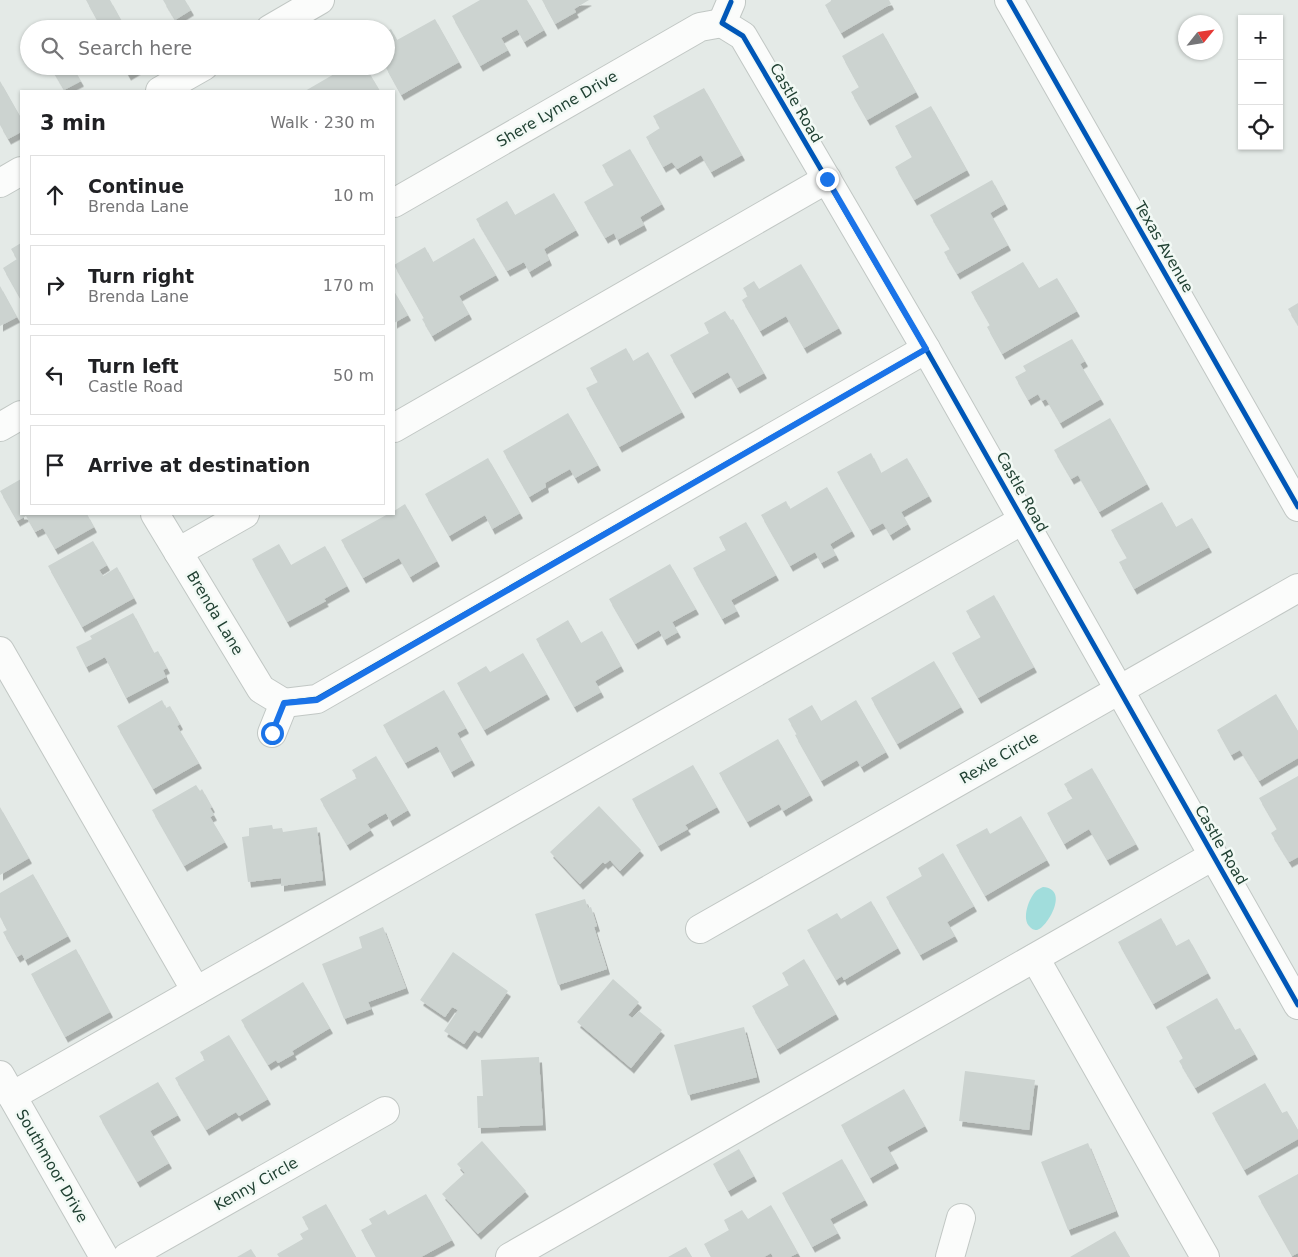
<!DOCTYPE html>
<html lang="en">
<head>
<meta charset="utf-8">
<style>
  body { margin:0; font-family:"DejaVu Sans",sans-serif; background:#f6f6f6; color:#202124 }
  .controls { position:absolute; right:15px; top:15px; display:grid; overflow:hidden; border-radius:0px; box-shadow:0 1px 4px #0004 }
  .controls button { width:45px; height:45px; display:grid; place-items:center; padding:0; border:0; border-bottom:1px solid #e0e0e0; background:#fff; color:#202124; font:25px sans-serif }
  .compass { position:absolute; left:1178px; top:15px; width:45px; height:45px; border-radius:50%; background:#fff; box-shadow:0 1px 4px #0004; rotate:60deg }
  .stop { position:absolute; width:15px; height:15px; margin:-11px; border:4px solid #1a73e8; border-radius:50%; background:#fff }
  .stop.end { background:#1a73e8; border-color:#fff; box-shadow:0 1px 5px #0008 }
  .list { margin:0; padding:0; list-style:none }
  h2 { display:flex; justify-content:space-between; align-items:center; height:65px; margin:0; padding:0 20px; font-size:21px }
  h2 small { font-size:16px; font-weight:400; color:#757577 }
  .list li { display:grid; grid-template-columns:32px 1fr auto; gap:15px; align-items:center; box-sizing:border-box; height:80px; margin:0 10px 10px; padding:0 10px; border:1px solid #e0e0e0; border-radius:0px }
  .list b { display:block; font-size:19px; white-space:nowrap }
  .list p { margin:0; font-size:16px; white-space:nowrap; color:#757577 }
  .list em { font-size:16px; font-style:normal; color:#757577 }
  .icon { flex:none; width:28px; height:28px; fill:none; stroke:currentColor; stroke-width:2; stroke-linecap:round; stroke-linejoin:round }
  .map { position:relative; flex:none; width:1298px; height:1257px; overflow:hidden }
  .search { position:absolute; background:#fff; box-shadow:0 1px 4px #0004; left:20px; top:20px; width:375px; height:55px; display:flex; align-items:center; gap:12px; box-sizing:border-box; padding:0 18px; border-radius:28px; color:#757577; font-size:19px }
  .panel { position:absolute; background:#fff; box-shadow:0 1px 4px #0004; left:20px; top:90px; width:375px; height:425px; border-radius:0px }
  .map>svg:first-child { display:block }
  .water { fill:#a1dddc }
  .building { fill:#ccd3d0; filter:url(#shadow) }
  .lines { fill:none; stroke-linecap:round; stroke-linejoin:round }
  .minor-casing { stroke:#c1c7c4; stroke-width:30 }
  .minor { stroke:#fbfcfb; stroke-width:28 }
  .cycleway-casing { stroke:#f2f9f5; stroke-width:8 }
  .cycleway { stroke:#0057b8; stroke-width:5 }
  .route { stroke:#1a73e8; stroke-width:6 }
  .labels { text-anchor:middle; stroke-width:5; stroke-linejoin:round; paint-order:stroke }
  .street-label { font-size:15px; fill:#204032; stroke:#f2f9f5 }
</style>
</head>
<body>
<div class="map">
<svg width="1298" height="1257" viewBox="0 0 1298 1257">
  <defs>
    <filter id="shadow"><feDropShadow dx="3" dy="5.5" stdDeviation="0" flood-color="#0004"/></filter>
  </defs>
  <rect width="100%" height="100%" fill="#e4eae7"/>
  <path class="water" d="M1043,887C1071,889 1046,929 1037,930C1033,930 1032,929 1030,927C1021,919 1029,898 1036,891C1038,889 1041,888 1043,887Z"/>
  <g class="building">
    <polygon points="86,0 110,0 126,29 102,29"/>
    <polygon points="163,0 185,0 191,10 175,20"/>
    <polygon points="480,0 527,0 544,30 524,42 517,29 501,38 508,50 480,66 452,16"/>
    <polygon points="542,0 589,0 574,9 576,12 555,24"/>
    <polygon points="831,0 889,0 891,4 841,33 825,5 831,1"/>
    <polygon points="435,19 459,62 401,95 385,66 386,66 386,32 391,29 397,40"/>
    <polygon points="46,23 50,29 36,29"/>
    <polygon points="883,33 916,92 867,120 851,92 859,87 842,56"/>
    <polygon points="50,66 72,66 81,81 64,90"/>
    <polygon points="123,66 143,66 128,75"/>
    <polygon points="348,66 365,66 380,91 305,91"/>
    <polygon points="0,81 21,118 21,132 8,139 0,125"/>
    <polygon points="704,88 742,155 711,172 701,155 677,169 672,162 663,167 646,137 660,128 653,116"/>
    <polygon points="931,106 967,170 914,200 895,167 912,157 895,126"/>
    <polygon points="630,149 662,204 640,217 644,225 617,240 614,233 605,238 584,202 614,185 602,165"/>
    <polygon points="992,180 1005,204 990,213 1008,245 957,274 944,252 950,249 930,215"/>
    <polygon points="554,193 576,230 544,249 549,260 529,272 524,262 507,271 476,219 507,201 515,215"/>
    <polygon points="474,238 496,275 459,296 469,314 432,336 422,319 424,318 394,265 425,247 433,262"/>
    <polygon points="21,243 21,300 3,268 17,259 11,249"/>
    <polygon points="1023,262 1039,288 1057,278 1077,311 1002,354 987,327 990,325 971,292"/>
    <polygon points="801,264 839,328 804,348 786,316 760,331 742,300 748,296 743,288 754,281 759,289"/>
    <polygon points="0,286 17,317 0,326"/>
    <polygon points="394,291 408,315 394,323"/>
    <polygon points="1298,303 1298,325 1288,309"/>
    <polygon points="725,311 731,320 733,319 764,373 737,388 728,372 692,393 670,355 709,333 704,323"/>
    <polygon points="1072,339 1085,361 1080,364 1101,399 1060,423 1046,399 1042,401 1038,394 1028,400 1015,377 1026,371 1023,366"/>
    <polygon points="626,348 633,361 648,352 682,412 619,447 586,388 598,382 590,368"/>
    <polygon points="568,413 598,465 575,478 570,469 545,483 546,487 529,497 503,451"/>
    <polygon points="1110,418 1147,484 1099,512 1078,475 1071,479 1054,450"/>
    <polygon points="871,453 881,473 907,458 929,496 901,512 908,524 890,535 883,523 870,530 837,472"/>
    <polygon points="488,458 520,513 492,529 485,515 449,536 425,494"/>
    <polygon points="21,479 21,514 87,514 94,527 55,549 43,528 35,532 26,516 17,521 0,491"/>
    <polygon points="827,487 852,531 830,544 836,555 821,563 815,552 790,566 761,515 786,501 790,509"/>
    <polygon points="1162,502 1176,527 1192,518 1209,547 1134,589 1119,562 1127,558 1111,530"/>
    <polygon points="405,504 437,561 410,577 399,558 363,578 341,540 388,514 394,514 394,511"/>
    <polygon points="746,522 776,575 731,600 737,611 722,619 693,568 726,550 719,537"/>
    <polygon points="93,541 107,565 99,570 103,576 117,567 134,598 82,627 48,566"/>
    <polygon points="279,544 291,565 325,546 347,586 324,599 326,601 287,622 252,559"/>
    <polygon points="670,564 696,609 672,622 678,632 664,640 659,630 635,644 609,599"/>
    <polygon points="994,595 1034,667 978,698 952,653 981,637 966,611"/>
    <polygon points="133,613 154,653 158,651 167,668 163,670 166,677 126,698 105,657 86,667 76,647 92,639 90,636"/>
    <polygon points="568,620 581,643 602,631 621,666 595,681 601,692 574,707 536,639"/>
    <polygon points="523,653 547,694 484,730 457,683 486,666 490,672"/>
    <polygon points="934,661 961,707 897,744 871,698"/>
    <polygon points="444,690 466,728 457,733 472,760 451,772 437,746 405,763 383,725"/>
    <polygon points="1276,694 1298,731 1298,758 1259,781 1240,750 1231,755 1217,730"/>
    <polygon points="162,700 166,708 170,706 180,724 177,726 199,763 153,789 117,726"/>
    <polygon points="856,700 886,752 861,767 857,760 821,781 795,735 797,734 788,719 812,705 821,721"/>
    <polygon points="778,739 810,795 783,811 779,804 747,822 719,773"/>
    <polygon points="376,756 408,810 390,821 386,813 367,824 371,830 347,845 320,799 357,778 352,770"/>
    <polygon points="693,765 717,807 685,825 688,829 658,846 632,799"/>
    <polygon points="1092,768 1136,844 1107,860 1089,829 1064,844 1047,813 1073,798 1064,784"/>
    <polygon points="1298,776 1298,857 1289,862 1271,833 1277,829 1259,798"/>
    <polygon points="196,785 200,791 202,789 212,807 210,808 214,815 210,817 225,842 184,866 152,810"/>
    <polygon points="599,806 641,850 620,871 610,860 605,864 603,862 580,884 550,852"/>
    <polygon points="0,807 29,858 0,875"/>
    <polygon points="1021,816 1047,860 985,896 956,845 987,828 990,834"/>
    <polygon points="272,825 273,829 282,828 283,832 317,827 323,880 281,886 281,878 248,882 242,837 249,836 249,828"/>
    <polygon points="943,853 974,906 947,922 955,936 920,955 886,897 922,876 918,868"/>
    <polygon points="33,874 68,936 25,960 22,954 17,957 3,932 7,930 0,917 0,893"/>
    <polygon points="585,899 588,908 591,907 597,926 594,927 607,969 558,985 535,914"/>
    <polygon points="871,901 898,948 844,980 842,976 836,980 807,930 837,913 841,919"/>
    <polygon points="1161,918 1176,946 1189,939 1208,973 1153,1004 1118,942"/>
    <polygon points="383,927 406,988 368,1002 371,1009 344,1019 322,964 362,948 359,937"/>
    <polygon points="76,949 110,1012 65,1037 31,974"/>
    <polygon points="453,952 508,991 479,1033 474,1030 464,1044 444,1031 458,1010 452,1007 445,1017 420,1000"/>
    <polygon points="804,959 836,1014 777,1049 752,1006 789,985 782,973"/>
    <polygon points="613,979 639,1002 628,1015 632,1018 639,1011 662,1030 631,1068 577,1022"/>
    <polygon points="303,982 330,1028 292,1051 294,1054 278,1063 276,1060 268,1065 241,1020"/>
    <polygon points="1217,998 1235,1030 1240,1028 1255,1054 1195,1088 1179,1061 1183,1058 1166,1027"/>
    <polygon points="744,1027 757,1077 688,1095 674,1045"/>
    <polygon points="229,1035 268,1099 239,1116 236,1112 206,1130 175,1078 205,1060 200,1052"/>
    <polygon points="539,1057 543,1125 478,1128 477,1096 483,1096 481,1060"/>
    <polygon points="965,1071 1035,1080 1029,1130 959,1121"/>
    <polygon points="158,1082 178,1115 150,1131 169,1163 137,1182 99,1116"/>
    <polygon points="1265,1083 1282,1113 1287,1111 1298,1130 1298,1139 1244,1170 1212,1113"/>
    <polygon points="904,1089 925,1126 887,1147 896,1163 870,1178 841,1125"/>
    <polygon points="482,1141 526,1191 478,1234 442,1194 465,1173 457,1164"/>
    <polygon points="1088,1143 1116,1211 1068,1230 1041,1162"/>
    <polygon points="739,1149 754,1176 728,1191 713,1164"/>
    <polygon points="842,1159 865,1200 830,1219 838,1233 812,1247 782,1193"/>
    <polygon points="1298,1174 1298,1253 1292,1256 1258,1196"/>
    <polygon points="426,1194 452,1240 421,1257 376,1257 361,1230 372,1224 369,1219 385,1210 388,1215"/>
    <polygon points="326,1204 356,1257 279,1257 277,1254 303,1239 300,1234 309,1229 302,1217"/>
    <polygon points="771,1205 798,1253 790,1257 773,1257 771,1253 764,1257 711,1257 704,1244 729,1230 724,1220 742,1210 748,1219"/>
    <polygon points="1115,1231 1130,1257 1070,1257"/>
    <polygon points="686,1247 692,1257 668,1257"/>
    <polygon points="251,1249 256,1257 237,1257"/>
  </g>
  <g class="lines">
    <g class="minor-casing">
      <g id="minor">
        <polyline points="1009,0 1298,507"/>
        <polyline points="731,2 722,23 743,36 926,349 1298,1005"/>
        <polyline points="270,29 320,0"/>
        <polyline points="160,91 204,66"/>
        <polyline points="0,183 21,171"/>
        <polyline points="394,203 700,27 722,23"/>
        <polyline points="0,427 21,415"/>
        <polyline points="394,428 827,179"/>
        <polyline points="155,514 261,689 284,703 272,733"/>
        <polyline points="178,552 245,514"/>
        <polyline points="0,651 196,991"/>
        <polyline points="284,703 317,699 926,349"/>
        <polyline points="700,929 1298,588"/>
        <polyline points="1035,958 1205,1257"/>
        <polyline points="0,1075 104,1257"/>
        <polyline points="12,1096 1023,520"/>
        <polyline points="127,1257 385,1111"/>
        <polyline points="510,1257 1213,856"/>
        <polyline points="950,1257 961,1218"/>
      </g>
    </g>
    <use href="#minor" class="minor"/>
    <g class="cycleway-casing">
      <g id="cycleway">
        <polyline points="1009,0 1298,507"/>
        <polyline points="731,2 722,23 743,36 926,349 1298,1005"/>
        <polyline points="284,703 317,699 926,349"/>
      </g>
    </g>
    <use href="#cycleway" class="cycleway"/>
  </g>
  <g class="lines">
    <polyline class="route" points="272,733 284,703 317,700 926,349 827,179"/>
  </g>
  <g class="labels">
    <g class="street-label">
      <text transform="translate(796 103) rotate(60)" y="5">Castle Road</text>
      <text transform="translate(557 109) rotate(-30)" y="5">Shere Lynne Drive</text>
      <text transform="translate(1164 247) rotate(60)" y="5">Texas Avenue</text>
      <text transform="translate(1022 492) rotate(61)" y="5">Castle Road</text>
      <text transform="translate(215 613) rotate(59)" y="5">Brenda Lane</text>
      <text transform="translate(999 758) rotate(-30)" y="5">Rexie Circle</text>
      <text transform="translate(1221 845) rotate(60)" y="5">Castle Road</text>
      <text transform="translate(52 1166) rotate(60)" y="5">Southmoor Drive</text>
      <text transform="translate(256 1184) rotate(-29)" y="5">Kenny Circle</text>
    </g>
  </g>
</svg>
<div class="controls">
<button>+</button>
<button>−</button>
<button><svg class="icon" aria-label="locate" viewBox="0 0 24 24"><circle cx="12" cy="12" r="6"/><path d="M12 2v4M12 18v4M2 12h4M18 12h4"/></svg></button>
</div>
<svg class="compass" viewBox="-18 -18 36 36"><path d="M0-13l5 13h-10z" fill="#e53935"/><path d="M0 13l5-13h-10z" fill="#757577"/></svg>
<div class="stop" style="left:272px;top:733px"></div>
<div class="stop end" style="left:827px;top:179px"></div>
<div class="search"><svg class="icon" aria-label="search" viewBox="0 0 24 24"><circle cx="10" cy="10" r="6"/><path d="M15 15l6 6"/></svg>Search here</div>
<section class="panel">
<h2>3 min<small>Walk · 230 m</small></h2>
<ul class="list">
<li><svg class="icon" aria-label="ahead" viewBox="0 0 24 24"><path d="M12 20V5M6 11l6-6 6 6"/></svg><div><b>Continue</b><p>Brenda Lane</p></div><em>10 m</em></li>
<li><svg class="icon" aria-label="right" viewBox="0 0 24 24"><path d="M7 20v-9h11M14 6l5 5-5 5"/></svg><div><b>Turn right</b><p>Brenda Lane</p></div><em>170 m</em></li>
<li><svg class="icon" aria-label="left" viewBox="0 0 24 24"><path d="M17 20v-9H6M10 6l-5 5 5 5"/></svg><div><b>Turn left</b><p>Castle Road</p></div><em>50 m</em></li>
<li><svg class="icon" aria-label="arrive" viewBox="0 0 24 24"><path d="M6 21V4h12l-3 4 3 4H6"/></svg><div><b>Arrive at destination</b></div></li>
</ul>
</section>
</div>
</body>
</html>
